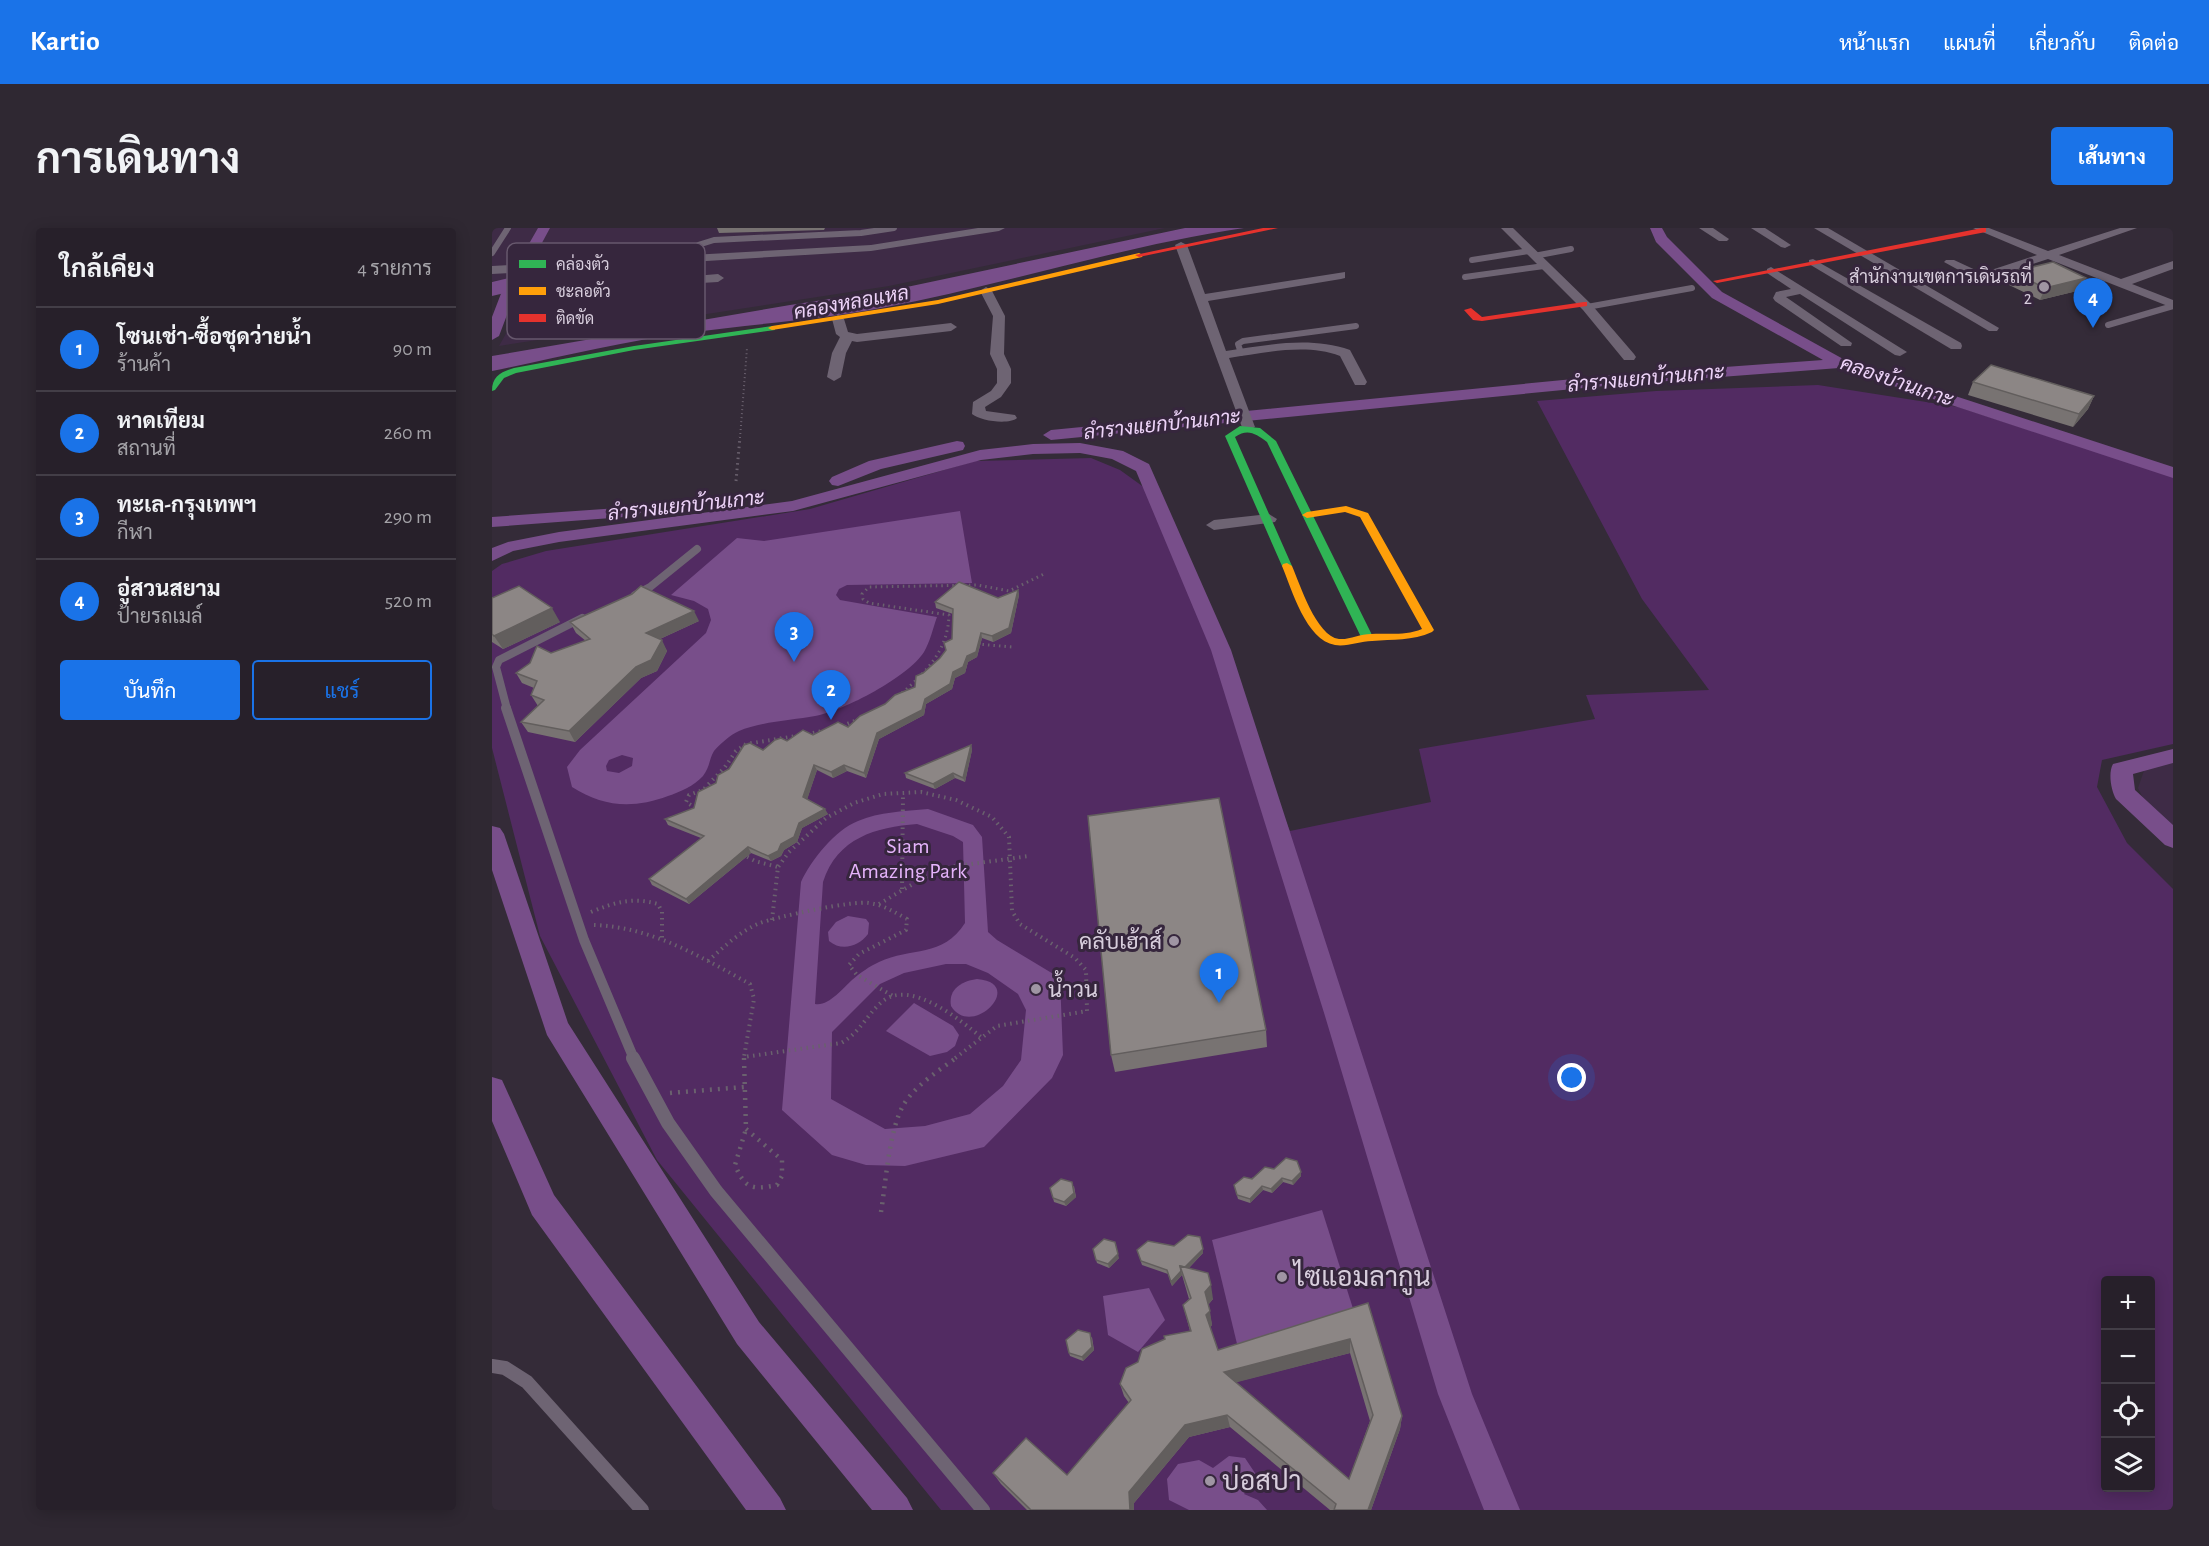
<!DOCTYPE html>
<html lang="th">
<head>
<meta charset="utf-8">
<style>
  body { margin:0; font-family:"Alegreya Sans",Sarabun,sans-serif; background:#2f2832; color:#f1f3f6 }
  .controls { position:absolute; right:18px; bottom:18px; display:grid; overflow:hidden; border-radius:6px; box-shadow:0 3px 15px #0003 }
  .controls button { width:54px; height:54px; display:grid; place-items:center; padding:0; border:0; border-bottom:2px solid #433e47; background:#27202a; color:#f1f3f6; font:30px sans-serif }
  .you { position:absolute; left:1080px; top:850px; width:21px; height:21px; margin:-15px; border:4px solid #fff; border-radius:50%; background:#1a73e8; box-shadow:0 0 0 9px #1a73e833 }
  .badge { display:grid; place-items:center; width:39px; height:39px; border-radius:50%; background:#1a73e8; color:#fff; font-size:20px; font-weight:700 }
  .pin { position:absolute; translate:-50% -50px; filter:drop-shadow(0 2px 3px #0008) }
  .pin::after { content:''; position:absolute; top:32px; width:21px; height:18px; background:inherit; clip-path:polygon(0 0,100% 0,50% 100%) }
  .list { margin:0; padding:0; list-style:none }
  h2 { display:flex; justify-content:space-between; align-items:center; height:78px; margin:0; padding:0 24px; font-size:26px }
  h2 small { font-size:20px; font-weight:400; color:#a4a3a8 }
  .list li { display:grid; grid-template-columns:39px 1fr auto; gap:18px; align-items:center; box-sizing:border-box; height:84px; padding:0 24px; border-top:2px solid #433e47 }
  .list b { display:block; font-size:22px; white-space:nowrap }
  .list p { margin:0; font-size:20px; white-space:nowrap; color:#a4a3a8 }
  .list em { font-size:20px; font-style:normal; color:#a4a3a8 }
  .actions { display:flex; gap:12px; padding:18px 24px }
  .actions a { flex:1; padding:14px 0; border:2px solid #1a73e8; border-radius:6px; text-align:center; font-size:21px; color:#1a73e8 }
  .actions .main { background:#1a73e8; color:#fff }
  .icon { flex:none; width:33px; height:33px; fill:none; stroke:currentColor; stroke-width:2; stroke-linecap:round; stroke-linejoin:round }
  .map { position:relative; flex:none; width:1681px; height:1282px; overflow:hidden; border-radius:6px }
  header { display:flex; align-items:center; gap:36px; box-sizing:border-box; height:84px; padding:0 30px; background:#1a73e8; color:#fff }
  header strong { font-size:28px }
  nav { display:flex; gap:33px; margin-inline-start:auto; font-size:21px }
  .intro { display:flex; align-items:center; justify-content:space-between; box-sizing:border-box; height:144px; padding:0 36px }
  h1 { margin:0; font-size:42px }
  .button { padding:15px 27px; border-radius:6px; background:#1a73e8; color:#fff; font-size:21px; font-weight:700 }
  main { display:flex; gap:36px; padding:0 36px }
  aside { flex:1; background:#27202a; border-radius:6px; box-shadow:0 3px 15px #0003 }
  .map>svg:first-child { display:block }
  .built { fill:#3e2b46 }
  .green { fill:#522b62; fill-rule:evenodd }
  .water { fill:#784e8a; fill-rule:evenodd }
  .lines { fill:none; stroke-linecap:round; stroke-linejoin:round }
  .canal { fill:#784e8a; fill-rule:evenodd }
  .river { fill:#784e8a; fill-rule:evenodd }
  .path-far3 { stroke:#6a616e; stroke-width:2; stroke-dasharray:1 3; stroke-linecap:butt }
  .path-far2 { stroke:#6a616e; stroke-width:3; stroke-dasharray:1.5 4; stroke-linecap:butt }
  .path-far1 { stroke:#6a616e; stroke-width:4; stroke-dasharray:1.5 4.5; stroke-linecap:butt }
  .path { stroke:#6a616e; stroke-width:4.5; stroke-dasharray:2 6; stroke-linecap:butt }
  .lane-far3 { stroke:#6e6473; stroke-width:6 }
  .lane-far2 { stroke:#6e6473; stroke-width:8 }
  .lane-far1 { stroke:#6e6473; stroke-width:10 }
  .lane { stroke:#6e6473; stroke-width:14 }
  .street { fill:#6e6473; fill-rule:evenodd }
  .fast { fill:#30b455; fill-rule:evenodd }
  .slow { fill:#ff9f0a; fill-rule:evenodd }
  .jam { fill:#e5322d; fill-rule:evenodd }
  .wall { fill:#787372; fill-rule:evenodd }
  .shaded-wall { fill:#625e5d }
  .building { fill:#8c8685; stroke:#625e5d; stroke-width:1.5; fill-rule:evenodd }
  .poi-dot { fill:#9f95a3; stroke:#36263d; stroke-width:2 }
  .labels { text-anchor:middle; stroke-width:6; stroke-linejoin:round; paint-order:stroke }
  .far-poi-label { font-size:18px; fill:#d8cedd; stroke:#36263d; text-anchor:end }
  .far-water-label { font-size:20px; font-style:italic; fill:#edd3f8; stroke:#36263d }
  .park-label { font-size:22px; fill:#e5b3fb; stroke:#36263d }
  .poi-label { font-size:22px; fill:#d8cedd; stroke:#36263d; text-anchor:end }
  .near-poi-label { font-size:27px; fill:#d8cedd; stroke:#36263d; text-anchor:start }
  .key { fill:#36263d; stroke:#67586d; stroke-width:1.5 }
  .key-label { font-size:16px; fill:#d8cedd }
</style>
</head>
<body>
<header>
<strong>Kartio</strong>
<nav><a>หน้าแรก</a><a>แผนที่</a><a>เกี่ยวกับ</a><a>ติดต่อ</a></nav>
</header>
<div class="intro"><h1>การเดินทาง</h1><a class="button">เส้นทาง</a></div>
<main>
<aside>
<h2>ใกล้เคียง<small>4 รายการ</small></h2>
<ul class="list">
<li><span class="badge">1</span><div><b>โซนเช่า-ซื้อชุดว่ายน้ำ</b><p>ร้านค้า</p></div><em>90 m</em></li>
<li><span class="badge">2</span><div><b>หาดเทียม</b><p>สถานที่</p></div><em>260 m</em></li>
<li><span class="badge">3</span><div><b>ทะเล-กรุงเทพฯ</b><p>กีฬา</p></div><em>290 m</em></li>
<li><span class="badge">4</span><div><b>อู่สวนสยาม</b><p>ป้ายรถเมล์</p></div><em>520 m</em></li>
</ul>
<div class="actions"><a class="main">บันทึก</a><a>แชร์</a></div>
</aside>
<div class="map">
<svg width="1681" height="1282" viewBox="0 0 1681 1282">
  <rect width="100%" height="100%" fill="#342b38"/>
  <g class="built">
    <polygon points="0,0 673,0 397,58 7,118 46,49 0,53"/>
    <polygon points="1681,522 1681,598 1653,574 1646,560 1657,528"/>
  </g>
  <path class="green" d="M1326,157L1466,179L1681,249V516L1610,532L1605,559L1635,615L1681,661V1282H449L165,932L48,708L0,520V343L10,336L54,323L318,281L483,233L599,230L628,242L653,260L798,603L939,574L927,521L1103,491L1094,467L1217,462L1150,371L1045,173L1164,163ZM1614,1052H1658V1260H1614Z"/>
  <g class="water">
    <path d="M693,0H752C630,18 511,57 389,80C325,92 260,96 196,105C131,113 64,130 0,143V128L298,77L410,60Z"/>
    <path d="M468,283L480,355L355,357L347,361L344,367L348,372L445,389C441,400 438,414 432,424C417,448 352,483 323,488C301,492 267,494 247,503C238,507 228,516 222,523C217,531 218,539 211,548C202,558 188,564 176,568C141,581 111,579 80,559L75,539L88,522L214,405L219,392L216,381L202,373L179,367L245,310L272,313ZM130,527L141,530L140,538L127,545L115,543L114,538L117,532Z"/>
    <path d="M436,581L481,597L490,609L496,704L505,712L568,750L571,827L560,850L492,919L413,938L374,937L340,927L290,882L309,654C319,632 343,602 366,593C387,584 413,583 436,581ZM425,596L461,608L471,614L473,695C451,730 419,719 387,734C378,738 368,745 360,752C351,760 336,779 323,776L331,654C345,610 384,599 425,596ZM454,736H474L496,745L526,766L534,782L529,832L511,858L478,886L433,898L393,901L339,871L340,804L388,756L412,745Z"/>
    <path d="M356,688L374,691L377,695L376,706C367,718 350,724 337,713L336,704L344,694Z"/>
    <path d="M485,751C535,755 480,812 459,778C456,761 470,753 485,751Z"/>
    <polygon points="422,775 461,798 467,807 463,818 455,824 438,828 394,803"/>
    <polygon points="830,982 863,1087 746,1120 720,1012"/>
    <polygon points="657,1060 673,1092 646,1124 616,1107 611,1068"/>
    <polygon points="737,1228 753,1230 763,1245 760,1256 752,1266 766,1272 775,1282 697,1282 677,1272 675,1251 686,1236 707,1232 721,1240"/>
  </g>
  <g class="lines">
    <g class="canal">
      <polygon points="46,0 58,0 24,63 7,108 0,112 0,89 10,63"/>
      <polygon points="1158,0 1170,0 1175,9 1230,64 1353,132 1681,239 1681,250 1347,140 1123,157 559,212 551,207 559,202 1123,147 1331,132 1220,70 1164,14"/>
      <polygon points="465,213 471,214 473,218 471,222 389,241 346,258 340,257 337,253 340,249 377,233"/>
      <polygon points="588,215 631,223 657,236 739,422 980,1166 1028,1282 992,1282 946,1166 833,788 719,422 644,243 620,231 588,225 541,226 489,232 301,283 67,314 21,323 0,333 0,320 16,314 67,304 300,273 488,222 541,216"/>
      <polygon points="140,279 146,280 149,284 146,288 0,299 0,289"/>
      <path d="M1681,521V535L1641,546L1643,562L1681,597V620L1673,617L1624,571C1619,562 1616,545 1621,536Z"/>
      <polygon points="0,598 8,600 12,606 76,795 267,1094 415,1270 421,1282 380,1282 245,1116 55,807 0,642"/>
      <polygon points="0,849 10,852 62,967 288,1270 294,1282 254,1282 40,987 0,893"/>
    </g>
    <polygon class="river" points="21,49 29,51 33,56 29,61 0,68 0,54"/>
    <polyline class="path-far3" points="248,210 255,120"/>
    <g class="path-far2">
      <polyline points="244,253 248,209"/>
      <polyline points="485,416 520,419"/>
      <path d="M410,465C435,443 456,422 457,387L377,375L371,371L370,366L377,359L485,357L517,363L552,346"/>
    </g>
    <g class="path-far1">
      <polyline points="350,498 365,492"/>
      <polyline points="315,506 331,503"/>
      <polyline points="204,580 194,574 197,567 211,562 233,539 244,523 254,516 304,508"/>
      <polyline points="250,626 263,633 286,639"/>
      <polyline points="410,661 411,565"/>
      <polyline points="387,676 431,650 458,639 537,628"/>
      <path d="M99,684C123,674 141,669 166,676L170,684V712"/>
      <polyline points="280,692 286,639 297,624 334,590 362,575 391,566 429,564 464,572 500,589 517,609 520,683 528,696 583,730 594,742 595,783 505,798 462,831"/>
      <path d="M102,697C160,699 209,729 258,756L262,771L252,829L349,815C368,805 375,786 391,773C419,751 468,792 489,809"/>
      <path d="M216,733C232,719 248,703 268,695C284,689 362,672 377,675C392,677 402,684 415,691L414,702L367,726L357,737L365,747L401,768"/>
    </g>
    <g class="path">
      <polyline points="252,830 254,901"/>
      <polyline points="178,865 252,859"/>
      <path d="M254,901L290,932V948L285,957C260,962 253,961 243,937Z"/>
      <path d="M389,984C394,954 397,901 412,876C424,857 446,843 464,830"/>
    </g>
    <g class="lane-far3">
      <polyline points="0,25 16,0"/>
      <polyline points="1042,28 1079,21"/>
      <polyline points="195,31 206,17 222,12 369,5 402,0"/>
      <polyline points="980,32 1037,23"/>
      <polyline points="973,49 1052,38"/>
      <polyline points="1095,79 1200,60"/>
      <polyline points="1616,97 1681,78"/>
      <polyline points="749,125 746,116 751,113 864,98"/>
    </g>
    <g class="lane-far2">
      <polyline points="143,367 158,359 205,321"/>
      <polyline points="15,481 4,439 7,432 90,390"/>
    </g>
    <polyline class="lane-far1" points="14,480 92,712 142,831"/>
    <g class="lane">
      <polyline points="141,830 176,895 224,963 491,1282"/>
      <polyline points="0,1138 13,1140 35,1154 150,1282"/>
    </g>
    <g class="street">
      <polygon points="486,0 513,0 507,3 379,23 0,46 0,38 379,17"/>
      <polygon points="1009,0 1021,0 1099,76 1142,126 1144,129 1142,132 1132,132 1091,82"/>
      <polygon points="1207,0 1221,0 1237,11 1235,13 1227,13"/>
      <polygon points="1259,0 1273,0 1299,17 1293,20 1289,19"/>
      <polygon points="1322,0 1336,0 1507,100 1505,103 1497,103"/>
      <polygon points="1481,0 1497,0 1556,23 1628,0 1645,0 1567,27 1629,51 1681,33 1681,41 1640,56 1681,72 1681,80 1556,31 1493,52 1485,52 1452,34 1454,32 1462,32 1490,45 1545,27"/>
      <path d="M689,14L695,17L713,66L853,44V50L849,51L716,73L734,123C775,117 818,108 858,122L875,154L873,157H863L848,128C814,115 772,125 737,130L763,199L756,203L751,202L683,17Z"/>
      <polygon points="1321,31 1469,115 1470,118 1469,121 1459,121 1317,36 1317,32"/>
      <path d="M176,39L182,43L179,50L226,46L232,50L226,54L175,57L162,86L156,90L150,86L163,58C135,61 115,56 97,82L93,83L87,79L98,63L118,55L166,51L172,41Z"/>
      <polygon points="1279,39 1415,124 1408,128 1403,127 1308,66 1294,69 1360,115 1359,118 1349,118 1283,73 1281,70 1284,64 1299,61 1275,45 1275,41"/>
      <path d="M494,59L500,63L513,88L512,126L519,141V155L509,169L493,179L494,183L523,187L525,190C517,197 488,193 480,186L481,174L499,163L505,155V141L498,126L501,88L488,63Z"/>
      <polygon points="346,87 352,91 356,104 365,106 459,95 465,99 459,103 365,114 360,113 354,125 349,149 342,153 335,149 340,125 348,109 344,106 340,91"/>
      <polygon points="777,286 785,291 783,294 722,302 714,297 722,292"/>
    </g>
    <g class="fast">
      <path d="M280,98H283V102L142,122L24,145L12,150L3,162L0,163C0,148 9,144 22,140L142,118Z"/>
      <path d="M748,198L768,200L784,213L881,409L879,411H871L869,409L775,214C764,206 756,200 743,209L800,338L795,341L790,338L733,208Z"/>
    </g>
    <g class="slow">
      <polygon points="647,25 651,27 650,29 446,76 280,102 276,100 280,98 446,72"/>
      <path d="M854,278L876,285L942,402L940,404C920,413 901,411 880,413C868,413 855,419 843,417C814,412 800,362 790,338L791,336L795,335L800,338C808,356 824,408 847,411C857,412 868,406 879,406C896,405 913,408 930,401L868,289L853,284L815,290L810,287L815,284Z"/>
    </g>
    <g class="jam">
      <polygon points="771,0 786,0 647,29 643,27"/>
      <polygon points="1490,0 1494,0 1494,4 1225,55 1221,53"/>
      <polygon points="1092,74 1095,74 1095,78 990,93 981,92 972,82 979,80 990,89"/>
    </g>
  </g>
  <g class="wall">
    <polygon points="225,0 333,0 332,2 227,5"/>
    <polygon points="1520,44 1589,62 1548,72 1515,56"/>
    <polygon points="1481,154 1602,168 1596,181 1581,199 1476,167"/>
    <polygon points="526,362 527,367 519,405 501,414 490,410 485,429 476,434 473,445 463,450 460,461 434,476 432,487 387,511 374,550 355,543 341,550 325,542 315,571 336,586 310,600 305,614 292,622 289,628 279,633 259,625 197,676 160,657 157,651 209,610 176,597 173,591 202,580 224,555 271,522 295,513 356,499 423,459 431,445 448,430 454,422 460,411 461,386 444,380 443,374 506,370"/>
    <polygon points="0,370 68,394 11,421 0,414"/>
    <polygon points="207,393 168,411 175,423 165,443 149,450 83,514 36,504 29,494 46,478 39,467 42,460 30,455 24,445 59,425 94,413 84,405 78,394"/>
    <polygon points="479,517 480,522 473,554 463,550 443,561 414,550 413,545"/>
    <polygon points="774,802 775,819 623,844 619,827"/>
    <polygon points="782,941 809,944 809,948 801,957 791,954 780,965 771,962 758,975 746,971 742,957"/>
    <polygon points="582,958 584,969 574,978 562,974 561,970"/>
    <polygon points="601,1021 627,1030 617,1040 605,1035"/>
    <path d="M645,1022L711,1025L697,1040L721,1071L716,1077L720,1097L718,1099L726,1122L876,1075L910,1188L908,1201L879,1282H838L738,1199L697,1209L642,1275V1282H535L509,1256L501,1245L575,1247L637,1175L632,1168L628,1156L698,1103L691,1077L697,1071L690,1047L680,1058L676,1046L650,1037ZM858,1125L878,1193L857,1251L744,1154Z"/>
    <polygon points="600,1109 602,1122 591,1133 578,1128 577,1125"/>
  </g>
  <g class="shaded-wall">
    <polygon points="1594,50 1589,62 1548,72 1553,60"/>
    <polygon points="1602,168 1596,181 1581,199 1587,186"/>
    <polygon points="526,362 527,367 519,405 501,414 500,408"/>
    <polygon points="60,380 68,394 11,421 2,408"/>
    <polygon points="202,383 207,393 159,415 154,405"/>
    <polygon points="489,405 490,410 485,429 476,434 473,445 463,450 460,461 434,476 432,487 387,511 374,550 372,545 385,505 433,471 461,444 475,428"/>
    <polygon points="170,412 175,423 165,443 149,450 83,514 77,503"/>
    <polygon points="479,517 480,522 473,554 471,550"/>
    <polygon points="322,537 325,542 314,575 311,569"/>
    <polygon points="352,537 355,543 341,550 339,544"/>
    <polygon points="461,545 463,550 443,561 441,556"/>
    <polygon points="333,581 336,586 310,600 305,614 292,622 289,628 279,633 276,628 289,616 307,595"/>
    <polygon points="256,619 259,625 197,676 194,671"/>
    <polygon points="809,944 809,948 801,957 800,953"/>
    <polygon points="790,950 791,954 780,965 779,961"/>
    <polygon points="580,954 584,969 574,978 572,974"/>
    <polygon points="770,958 771,962 758,975 758,971"/>
    <polygon points="623,1014 627,1030 617,1040 616,1036"/>
    <polygon points="711,1021 711,1025 691,1046 689,1043"/>
    <polygon points="689,1043 690,1047 680,1058 679,1054"/>
    <polygon points="719,1057 721,1071 715,1078 713,1064"/>
    <polygon points="718,1083 720,1097 717,1101 714,1087"/>
    <polygon points="598,1105 602,1122 591,1133 590,1129"/>
    <polygon points="858,1111 858,1125 734,1157 732,1144"/>
    <polygon points="735,1187 738,1199 697,1209 642,1275 642,1282 638,1282 637,1264 693,1197"/>
    <polygon points="910,1188 908,1201 879,1282 876,1282"/>
  </g>
  <g class="building">
    <polygon points="1561,34 1594,50 1553,60 1520,44"/>
    <polygon points="1499,137 1602,168 1587,186 1481,154"/>
    <polygon points="467,354 506,370 526,362 517,400 500,408 489,405 484,424 475,428 471,439 461,444 458,456 433,471 430,482 385,505 372,545 352,537 339,544 322,537 311,569 333,581 307,595 302,609 289,616 286,623 276,628 256,619 194,671 157,651 212,608 173,591 202,580 206,564 224,555 226,547 237,541 252,517 258,515 271,522 283,512 289,510 295,513 311,502 321,507 346,494 356,499 368,488 393,476 403,467 423,459 424,448 431,445 448,430 454,422 452,415 460,411 461,381 443,374"/>
    <polygon points="27,358 60,380 2,408 0,406 0,370"/>
    <polygon points="149,358 202,383 154,405 170,412 159,432 144,439 77,503 29,494 52,472 39,467 45,453 24,445 38,435 45,418 59,425 98,411 78,394 140,366"/>
    <polygon points="479,517 471,550 461,545 441,556 413,545"/>
    <polygon points="727,570 774,802 619,827 596,588"/>
    <polygon points="794,930 805,933 809,944 800,953 790,950 779,961 770,958 758,971 745,967 742,957 752,949 760,951 773,939 782,941"/>
    <polygon points="569,951 580,954 582,965 572,974 561,970 558,960"/>
    <polygon points="696,1007 708,1009 711,1021 693,1039 688,1038 689,1043 679,1054 675,1042 649,1033 645,1022 656,1013 682,1018"/>
    <polygon points="612,1011 623,1014 626,1026 616,1036 604,1032 601,1021"/>
    <path d="M688,1038L716,1045L719,1057L713,1064L718,1083L714,1087L726,1122L876,1075L910,1188L876,1282H842L844,1276L735,1187L693,1197L637,1264L638,1282H539L501,1245L534,1210L575,1247L639,1172L628,1156L634,1140L646,1134L650,1121L673,1111L672,1108L699,1103L691,1077L699,1070ZM858,1111L881,1187L857,1251L732,1144Z"/>
    <polygon points="586,1102 598,1105 600,1119 590,1129 577,1125 574,1112"/>
  </g>
  <g class="poi-dot">
    <circle cx="1552" cy="59" r="6"/>
    <circle cx="682" cy="713" r="6"/>
    <circle cx="544" cy="761" r="6"/>
    <circle cx="790" cy="1049" r="6"/>
    <circle cx="718" cy="1253" r="6"/>
  </g>
  <g class="labels">
    <g class="far-poi-label">
      <text x="1540" y="55">สำนักงานเขตการเดินรถที่<tspan x="1540" dy="21">2</tspan></text>
    </g>
    <g class="far-water-label">
      <text transform="translate(359 74) rotate(-10)" y="7">คลองหลอแหล</text>
      <text transform="translate(1154 150) rotate(-5)" y="7">ลำรางแยกบ้านเกาะ</text>
      <text transform="translate(1405 153) rotate(19)" y="7">คลองบ้านเกาะ</text>
      <text transform="translate(670 196) rotate(-6)" y="7">ลำรางแยกบ้านเกาะ</text>
      <text transform="translate(194 277) rotate(-6)" y="7">ลำรางแยกบ้านเกาะ</text>
    </g>
    <g class="park-label">
      <text x="416" y="625">Siam<tspan x="416" dy="25">Amazing Park</tspan></text>
    </g>
    <g class="poi-label">
      <text x="670" y="721">คลับเฮ้าส์</text>
      <text x="556" y="769" text-anchor="start">น้ำวน</text>
    </g>
    <g class="near-poi-label">
      <text x="802" y="1058">ไซแอมลากูน</text>
      <text x="730" y="1262">บ่อสปา</text>
    </g>
  </g>
  <rect x="15" y="15" width="198" height="96" rx="9" class="key"/>
  <rect x="27" y="32" width="27" height="8" fill="#30b455"/>
  <rect x="27" y="59" width="27" height="8" fill="#ff9f0a"/>
  <rect x="27" y="86" width="27" height="8" fill="#e5322d"/>
  <g class="key-label">
    <text x="64" y="42">คล่องตัว</text>
    <text x="64" y="69">ชะลอตัว</text>
    <text x="64" y="96">ติดขัด</text>
  </g>
</svg>
<div class="controls">
<button>+</button>
<button>−</button>
<button><svg class="icon" aria-label="locate" viewBox="0 0 24 24"><circle cx="12" cy="12" r="6"/><path d="M12 2v4M12 18v4M2 12h4M18 12h4"/></svg></button>
<button><svg class="icon" aria-label="layers" viewBox="0 0 24 24"><path d="M12 4l9 5-9 5-9-5zM3 14l9 5 9-5"/></svg></button>
</div>
<div class="you"></div>
<div class="pin badge" style="left:727px;top:775px">1</div>
<div class="pin badge" style="left:339px;top:492px">2</div>
<div class="pin badge" style="left:302px;top:434px">3</div>
<div class="pin badge" style="left:1601px;top:100px">4</div>
</div>
</main>
</body>
</html>
